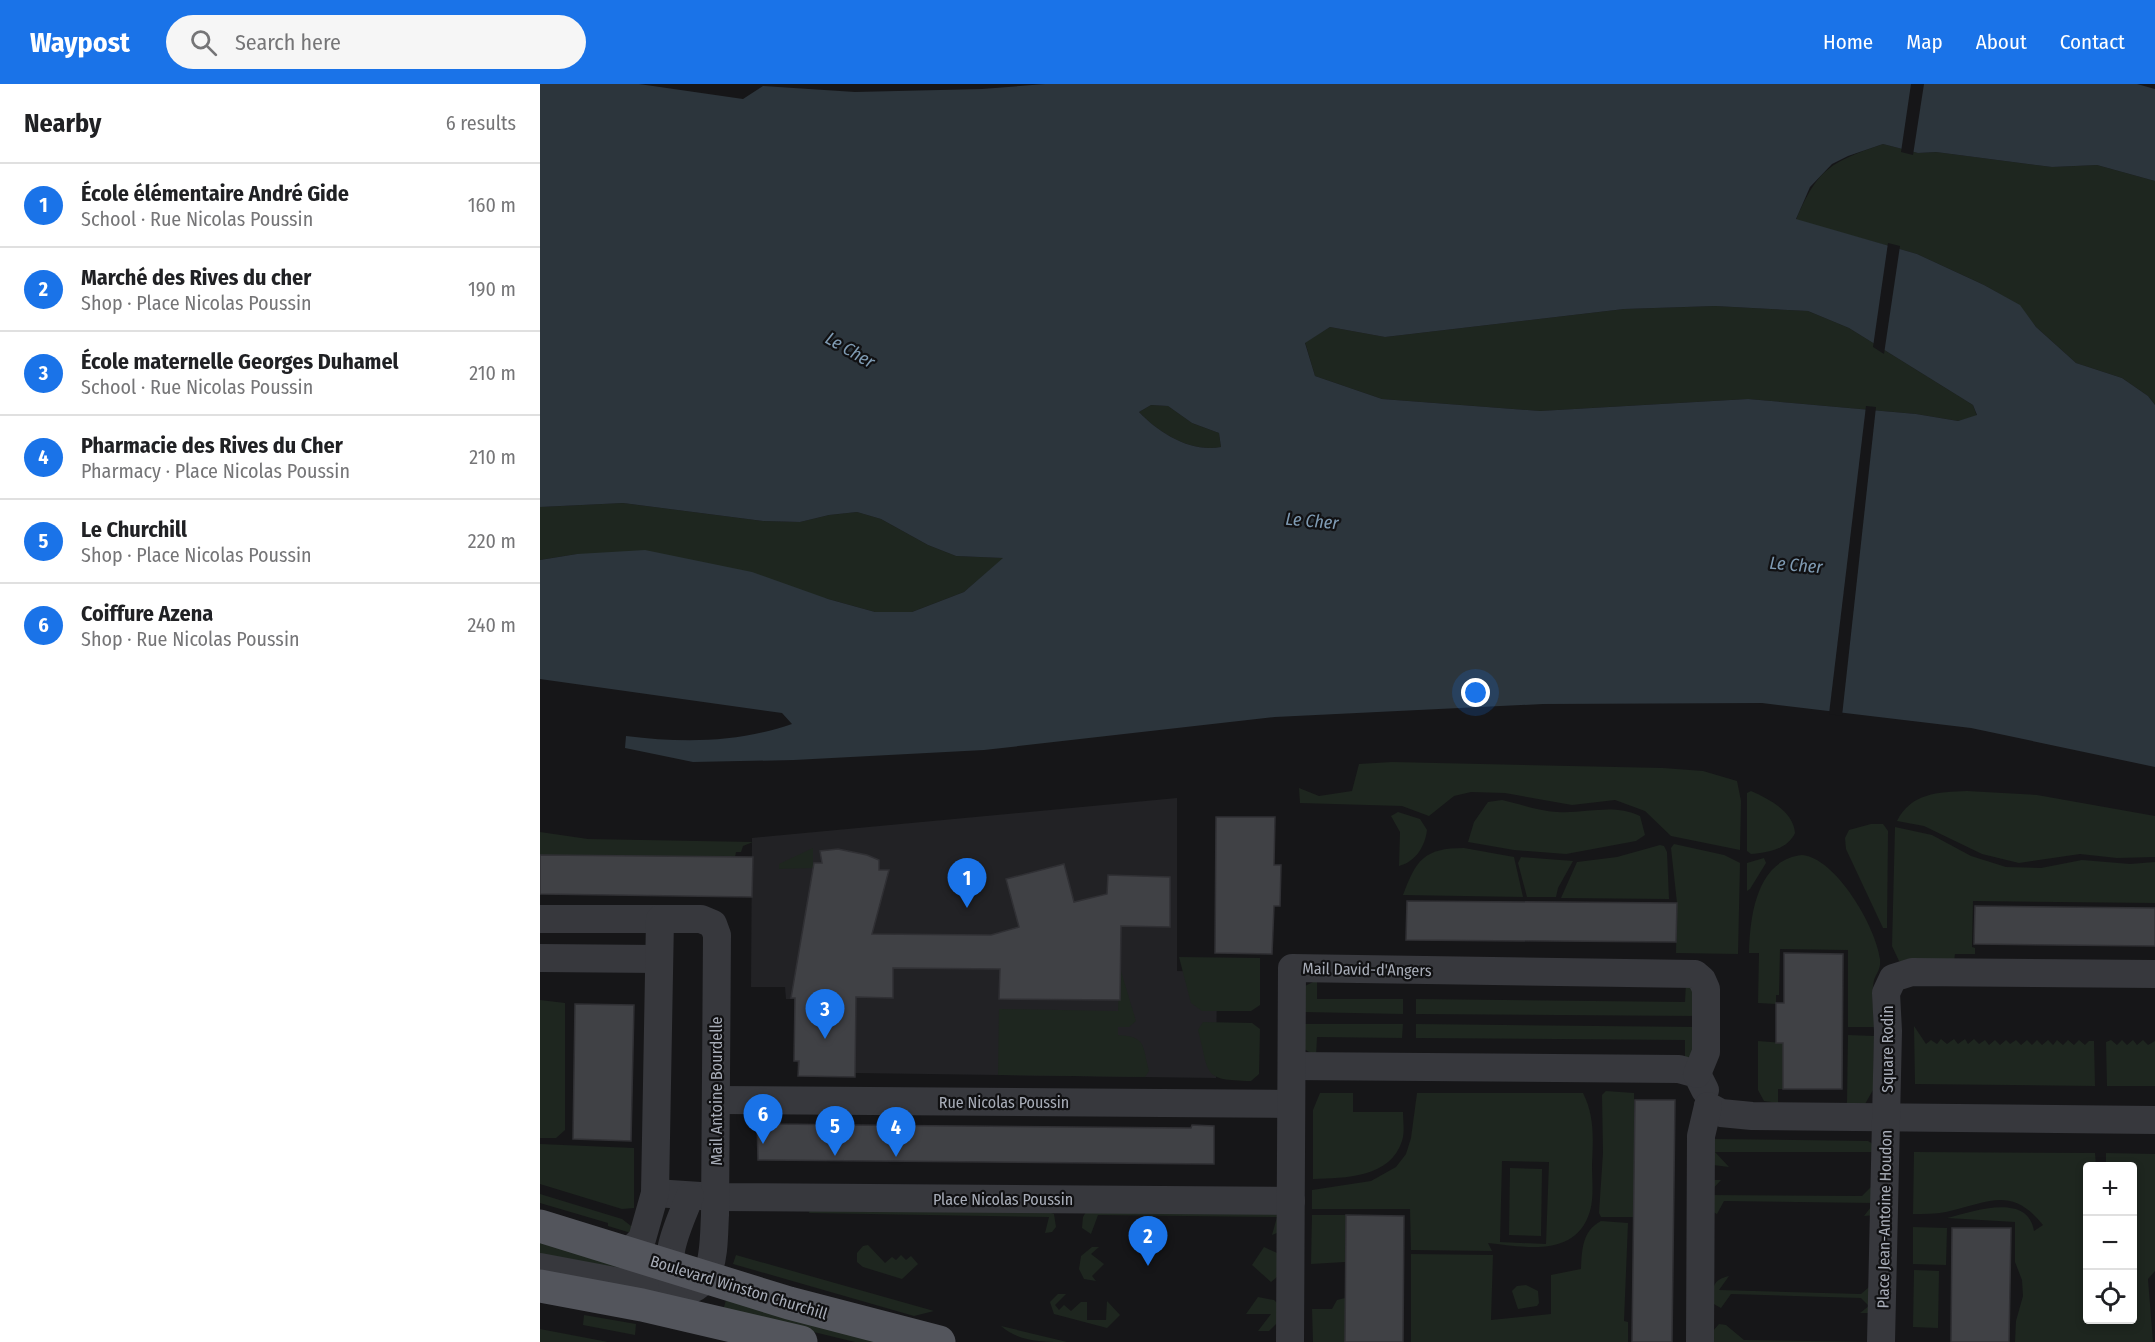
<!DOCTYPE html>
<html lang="en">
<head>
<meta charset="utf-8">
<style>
  body { margin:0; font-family:"Fira Sans Condensed",sans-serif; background:#f6f6f6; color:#202124 }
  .controls { position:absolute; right:18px; bottom:18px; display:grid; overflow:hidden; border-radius:6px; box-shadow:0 3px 9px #0003 }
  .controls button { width:54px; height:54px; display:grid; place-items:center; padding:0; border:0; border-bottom:2px solid #e0e0e0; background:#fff; color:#202124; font:30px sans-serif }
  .you { position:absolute; left:936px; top:609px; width:21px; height:21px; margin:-15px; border:4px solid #fff; border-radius:50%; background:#1a73e8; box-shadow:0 0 0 9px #1a73e833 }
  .badge { display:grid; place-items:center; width:39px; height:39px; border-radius:50%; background:#1a73e8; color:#fff; font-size:20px; font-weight:700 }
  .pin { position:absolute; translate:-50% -50px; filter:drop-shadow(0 2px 3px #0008) }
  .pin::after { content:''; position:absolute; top:32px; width:21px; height:18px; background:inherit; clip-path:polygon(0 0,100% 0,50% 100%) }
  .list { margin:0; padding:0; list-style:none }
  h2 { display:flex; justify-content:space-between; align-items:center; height:78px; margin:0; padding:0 24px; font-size:26px }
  h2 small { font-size:20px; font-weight:400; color:#757577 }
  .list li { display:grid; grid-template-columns:39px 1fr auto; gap:18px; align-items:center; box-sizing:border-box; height:84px; padding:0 24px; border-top:2px solid #e0e0e0 }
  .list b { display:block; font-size:22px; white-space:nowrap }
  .list p { margin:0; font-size:20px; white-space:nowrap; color:#757577 }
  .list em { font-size:20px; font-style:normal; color:#757577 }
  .icon { flex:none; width:33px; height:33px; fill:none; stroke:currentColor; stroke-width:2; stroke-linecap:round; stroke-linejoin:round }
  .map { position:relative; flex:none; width:1615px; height:1258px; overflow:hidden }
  header { display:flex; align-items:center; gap:36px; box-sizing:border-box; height:84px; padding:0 30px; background:#1a73e8; color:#fff }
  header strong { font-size:28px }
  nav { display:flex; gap:33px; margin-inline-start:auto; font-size:21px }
  .search { width:420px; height:54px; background:#f6f6f6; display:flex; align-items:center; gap:15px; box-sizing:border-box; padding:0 21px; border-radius:33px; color:#757577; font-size:22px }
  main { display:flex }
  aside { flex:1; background:#fff }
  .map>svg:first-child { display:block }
  .built { fill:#222225 }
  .green { fill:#1e261f; fill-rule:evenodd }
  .water { fill:#2c353c; fill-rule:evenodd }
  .pier { fill:#161618 }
  .building { fill:#404145; stroke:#303034; stroke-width:1.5 }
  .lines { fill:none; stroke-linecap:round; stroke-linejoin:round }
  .street { stroke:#37383d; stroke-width:28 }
  .primary { stroke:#53555c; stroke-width:33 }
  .labels { text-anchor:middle; stroke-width:4.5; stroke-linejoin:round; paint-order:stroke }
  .street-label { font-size:16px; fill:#a8adb8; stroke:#111113 }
  .water-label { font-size:18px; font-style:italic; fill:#7f9bb3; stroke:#111113 }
</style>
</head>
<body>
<header>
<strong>Waypost</strong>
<div class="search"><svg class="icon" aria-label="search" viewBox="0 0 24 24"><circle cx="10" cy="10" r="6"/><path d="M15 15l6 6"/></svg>Search here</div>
<nav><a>Home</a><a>Map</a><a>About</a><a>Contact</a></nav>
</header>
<main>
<aside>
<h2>Nearby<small>6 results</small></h2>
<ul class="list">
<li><span class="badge">1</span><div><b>École élémentaire André Gide</b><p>School · Rue Nicolas Poussin</p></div><em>160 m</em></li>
<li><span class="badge">2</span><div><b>Marché des Rives du cher</b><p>Shop · Place Nicolas Poussin</p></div><em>190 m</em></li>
<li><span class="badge">3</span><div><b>École maternelle Georges Duhamel</b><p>School · Rue Nicolas Poussin</p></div><em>210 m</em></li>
<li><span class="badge">4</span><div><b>Pharmacie des Rives du Cher</b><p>Pharmacy · Place Nicolas Poussin</p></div><em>210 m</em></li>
<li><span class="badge">5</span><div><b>Le Churchill</b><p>Shop · Place Nicolas Poussin</p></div><em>220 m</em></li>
<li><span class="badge">6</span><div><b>Coiffure Azena</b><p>Shop · Rue Nicolas Poussin</p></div><em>240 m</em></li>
</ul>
</aside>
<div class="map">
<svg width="1615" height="1258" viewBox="0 0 1615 1258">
  <rect width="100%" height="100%" fill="#161618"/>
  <polygon class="built" points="637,714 637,887 677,888 676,994 315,989 258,992 254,915 246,915 245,903 211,903 212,754"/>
  <g class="green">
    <path d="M1343,60L1378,69L1396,68L1512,83L1557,81L1615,97V321L1608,312L1582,294L1536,279L1496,243L1479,221L1444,201L1377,170L1256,136C1278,84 1291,78 1343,60Z"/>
    <polygon points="1175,222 1268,227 1309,244 1433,321 1437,332 1418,337 1376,330 1208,315 1000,327 842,315 775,292 765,258 790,243 845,253 1084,225"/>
    <path d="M611,321L628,322L652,339L679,349L681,363C651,369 619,349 599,328Z"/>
    <polygon points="83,419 223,437 260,438 289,431 317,428 341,435 388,461 416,472 464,474 424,508 372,528 335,528 288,515 37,470 0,476 0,423"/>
    <polygon points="852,678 1123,684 1163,687 1197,697 1201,717 1200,766 1131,752 1105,727 1075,716 1032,721 965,709 931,708 914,712 889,732 862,722 760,719 759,704 779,712 812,707 819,680"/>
    <path d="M1211,707C1229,715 1253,727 1255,749C1248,765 1227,769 1211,770L1207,767V709Z"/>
    <path d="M1427,707L1497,711L1615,732V773L1577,774L1540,770L1479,779L1442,770L1384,742L1357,737C1371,709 1398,708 1427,707Z"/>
    <path d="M962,716C980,720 999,727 1017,728C1046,730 1072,719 1100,732L1105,751L1096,757L1026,770L974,766L928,758L934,738L948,718Z"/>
    <path d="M858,728L880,735L887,746C885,763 875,778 859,782L860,748L851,732Z"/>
    <polygon points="1331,740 1343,740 1348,747 1347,844 1343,844 1306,765 1305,754 1309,746"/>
    <polygon points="1355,743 1392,751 1431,772 1466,783 1501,784 1542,776 1590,780 1615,778 1615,819 1433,817 1432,863 1435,864 1435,870 1415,870 1414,877 1359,877 1352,862"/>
    <polygon points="0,748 48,755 213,758 203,762 201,768 196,768 195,773 0,771"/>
    <polygon points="1134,760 1184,771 1200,779 1198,870 1136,869 1137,819 1131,764"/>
    <polygon points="1120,761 1124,762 1127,768 1129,815 1021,814 1037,778 1077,773"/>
    <polygon points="273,764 273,784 239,785 239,780"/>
    <path d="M924,764L974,773L983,813L863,811C876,776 884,764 924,764Z"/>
    <path d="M1262,771C1296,774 1336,843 1340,875C1341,885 1337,888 1334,896C1331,910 1334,929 1334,943H1308V866L1240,865L1239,911H1236V920L1218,919L1219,869H1209C1210,833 1216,776 1262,771Z"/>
    <polygon points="981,773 1033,777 1018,804 1016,813 987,813 978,779"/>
    <polygon points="1224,774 1226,779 1210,805 1207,807 1207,779"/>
    <polygon points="639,873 720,874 720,921 711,927 662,927 651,919"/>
    <path d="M580,884L596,937L589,943H578V951C607,953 602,961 609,987L605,993L458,991L459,925L578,927Z"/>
    <polygon points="777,896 777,915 863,915 863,930 763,928 765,902"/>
    <polygon points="1146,899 1151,901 1157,932 876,930 876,915 1145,918"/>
    <polygon points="0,916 25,919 25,1046 16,1054 0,1054"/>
    <path d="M663,938L712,939L720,945L719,990L711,997C661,996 670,991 658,946Z"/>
    <polygon points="763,940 863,940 862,954 777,953 776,972 764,965"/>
    <polygon points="876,940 1157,943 1155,969 1145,975 1145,956 876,954"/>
    <polygon points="1374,942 1386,960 1391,956 1397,960 1401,955 1407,960 1414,955 1418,960 1425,955 1428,960 1434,955 1439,960 1445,956 1449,961 1455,956 1460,961 1466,956 1470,960 1476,956 1481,961 1487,956 1492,961 1497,956 1502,961 1508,956 1513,961 1517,956 1523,961 1528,956 1534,961 1539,956 1545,961 1549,957 1554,957 1555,1002 1375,1000"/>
    <polygon points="1308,951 1334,952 1333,1006 1325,1020 1307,1019"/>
    <polygon points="1571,956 1577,961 1582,956 1587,961 1593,956 1597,961 1603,956 1608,961 1615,957 1615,1002 1567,1002 1566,958"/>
    <polygon points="1218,957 1243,959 1243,1005 1238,1005 1238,1019 1224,1017 1218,1006"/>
    <polygon points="1066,1007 1094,1009 1094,1133 1061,1133 1059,1129 1063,1069 1062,1011"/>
    <path d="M780,1009H813V1028H863C863,1037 865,1049 862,1057C850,1094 805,1094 773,1095V1026Z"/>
    <path d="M877,1009H1043C1055,1033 1053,1055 1052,1081C1052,1096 1054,1113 1050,1127C1036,1174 986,1163 948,1159L952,1167L871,1166L870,1125H772V1106L831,1097L856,1083L866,1070L871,1054ZM962,1077L1009,1078L1006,1160L960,1158Z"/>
    <polygon points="1172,1055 1328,1057 1333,1060 1336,1068 1175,1068 1189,1083 1173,1081"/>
    <polygon points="0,1060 94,1064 94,1124 82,1125 0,1100"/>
    <path d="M1374,1068L1555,1069L1556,1082H1548V1236H1592V1082H1566V1069L1615,1070V1187L1608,1195L1613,1258H1475L1476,1237L1483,1212L1482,1196L1475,1178V1138L1407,1134C1431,1128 1488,1107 1494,1147L1503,1141C1471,1101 1448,1119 1406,1128C1395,1130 1384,1130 1373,1130Z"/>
    <polygon points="970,1084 1002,1085 1001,1152 969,1151"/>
    <path d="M1172,1096H1181L1167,1111L1322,1112L1336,1098L1337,1127L1335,1131L1324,1132L1334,1119L1184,1117L1177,1130C1163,1123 1161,1114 1166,1099Z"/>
    <polygon points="0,1110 82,1135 91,1142 91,1149 68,1142 68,1139 0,1119"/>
    <polygon points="270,1125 506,1127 514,1130 516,1143 512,1148 505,1149 509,1133 269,1129"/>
    <polygon points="546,1128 735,1129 739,1132 739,1148 732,1151 737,1133 558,1131 551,1150 542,1144 543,1133"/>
    <polygon points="772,1131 806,1131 805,1178 771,1180"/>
    <path d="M1061,1137L1088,1139L1084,1237L1088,1238V1258H871V1170L953,1171L951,1236L1011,1230V1191L1041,1185C1042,1166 1042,1147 1061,1137Z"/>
    <polygon points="1373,1143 1407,1144 1406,1181 1373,1180"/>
    <polygon points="0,1157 115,1191 0,1177"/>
    <polygon points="328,1161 345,1179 352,1173 356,1176 361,1171 366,1176 371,1172 378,1180 362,1195 323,1183 317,1178 317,1169 323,1162"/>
    <polygon points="552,1163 559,1163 551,1170 564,1180 552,1192 556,1197 544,1195 539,1185 541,1172"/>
    <polygon points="724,1163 737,1169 737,1193 731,1198 712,1181"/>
    <polygon points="196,1171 394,1227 374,1232 193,1180"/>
    <polygon points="1374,1186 1399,1187 1398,1244 1373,1243"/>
    <path d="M1189,1192L1179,1206L1321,1210L1336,1197L1331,1229H1320L1329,1222L1321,1214L1191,1210L1181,1224L1172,1219C1173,1203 1172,1196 1189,1192Z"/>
    <polygon points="986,1201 998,1207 999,1219 997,1222 978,1225 972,1207 977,1202"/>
    <polygon points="518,1210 526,1210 515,1221 519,1226 524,1221 531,1227 541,1218 547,1218 547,1236 566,1236 567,1217 580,1231 567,1244 514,1230 510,1218"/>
    <polygon points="187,1213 344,1258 315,1258 183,1226"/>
    <polygon points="718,1213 734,1216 739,1221 738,1238 729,1247 718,1247 731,1230 706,1230"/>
    <polygon points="805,1214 805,1258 773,1258 772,1225 792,1225 797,1216"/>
    <polygon points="44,1231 96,1240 95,1251 43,1241"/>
    <polygon points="1179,1240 1186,1241 1204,1256 1336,1258 1169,1258 1173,1247"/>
    <path d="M461,1242L527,1258C503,1258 479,1258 461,1242Z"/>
    <polygon points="0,1245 68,1258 0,1258"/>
  </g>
  <path class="water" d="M0,0H99L203,15L223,2L315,8L442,5L505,0H1597L1615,5V97L1557,81L1512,83L1396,68L1378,69L1343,60L1308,72L1292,80L1270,103L1256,135L1377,170L1444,201L1480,221L1496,243L1536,279L1582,294L1608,312L1615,321V683L1431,644L1222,619L1003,620L735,633L444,666L254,676L153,678L85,664L86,652C143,659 197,659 252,640L242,629L0,595V476L37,470L105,466L212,488L288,515L335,528H372L424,508L463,474L416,472L388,461L341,435L317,428L289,431L260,438L223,437L83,419L0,423ZM1175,222L1268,227L1309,244L1433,321L1437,331L1418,337L1376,330L1208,315L1000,327L842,315L775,292L765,259L790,243L845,253L1084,225ZM611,321L628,322L652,339L679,349L681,363C651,369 619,349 599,328Z"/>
  <g class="pier">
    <polygon points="1371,0 1384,0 1373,71 1361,68"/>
    <polygon points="1348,159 1360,162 1344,270 1333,263"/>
    <polygon points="1326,322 1336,323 1302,632 1289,630"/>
  </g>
  <g class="building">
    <polygon points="676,733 735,733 734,781 741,781 740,822 734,822 732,870 675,869"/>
    <polygon points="298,765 327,771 339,776 339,786 349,786 332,850 451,851 479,843 466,795 524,780 534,818 567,810 568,791 630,793 630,843 581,842 580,916 459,915 460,885 353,884 353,914 316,913 315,993 258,992 259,977 254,977 255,914 251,914 274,779 282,779 280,767"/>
    <polygon points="0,771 213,773 212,813 0,810"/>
    <polygon points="867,817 1137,819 1136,858 866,856"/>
    <polygon points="1435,822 1615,824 1615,862 1434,860"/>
    <polygon points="1244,869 1303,870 1302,1005 1243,1005 1243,959 1236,959 1236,919 1244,919"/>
    <polygon points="35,920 94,921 91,1057 33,1055"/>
    <polygon points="1095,1016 1135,1016 1132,1258 1092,1258"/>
    <polygon points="217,1037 240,1037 240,1040 309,1041 651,1044 652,1041 674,1042 674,1080 218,1076"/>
    <polygon points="806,1131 864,1132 863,1258 805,1258"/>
    <polygon points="1412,1144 1471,1144 1469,1258 1411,1258"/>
  </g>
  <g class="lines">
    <g class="street">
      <polyline points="0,835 120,835"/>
      <polyline points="0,874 119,875"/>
      <polyline points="752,982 1139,985 1157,990 1165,1006"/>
      <polyline points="176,1016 751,1020"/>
      <polyline points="1168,1022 1181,1029 1212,1032 1615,1036"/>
      <polyline points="115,1109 175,1113 751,1117"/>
      <path d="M0,1183L133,1208C177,1210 173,1164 175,1131L177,851L173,840L161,835H120L115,1109L102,1155L88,1169"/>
      <path d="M134,1202C121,1174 140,1138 150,1112"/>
      <polyline points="750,1258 752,884 1155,890 1162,896 1166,905 1166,968 1157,990"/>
      <polyline points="1160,1258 1161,1052 1168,1022"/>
      <polyline points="1341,1258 1348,947 1346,909 1353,894 1372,888 1615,890"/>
    </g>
    <g class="primary">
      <polyline points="0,1142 249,1219 399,1258"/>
      <polyline points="0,1202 102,1221 261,1258"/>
    </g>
  </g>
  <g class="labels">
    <g class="street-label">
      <text transform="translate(827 885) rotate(1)" y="6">Mail David-d'Angers</text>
      <text transform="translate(1347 965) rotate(-90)" y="6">Square Rodin</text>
      <text transform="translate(176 1007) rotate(-90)" y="6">Mail Antoine Bourdelle</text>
      <text x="464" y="1024">Rue Nicolas Poussin</text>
      <text x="463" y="1121">Place Nicolas Poussin</text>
      <text transform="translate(1344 1135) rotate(-89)" y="6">Place Jean-Antoine Houdon</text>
      <text transform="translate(199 1203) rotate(17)" y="6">Boulevard Winston Churchill</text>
    </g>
    <g class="water-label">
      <text transform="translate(310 266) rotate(30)" y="6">Le Cher</text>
      <text transform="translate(772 437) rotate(5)" y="6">Le Cher</text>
      <text transform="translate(1256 481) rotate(5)" y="6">Le Cher</text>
    </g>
  </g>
</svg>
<div class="controls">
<button>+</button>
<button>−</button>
<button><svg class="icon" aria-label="locate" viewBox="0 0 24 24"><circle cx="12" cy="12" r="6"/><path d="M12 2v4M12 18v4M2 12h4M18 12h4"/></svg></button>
</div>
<div class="you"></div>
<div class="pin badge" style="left:427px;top:824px">1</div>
<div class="pin badge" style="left:608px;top:1182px">2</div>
<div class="pin badge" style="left:285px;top:955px">3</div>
<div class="pin badge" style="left:356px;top:1073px">4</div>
<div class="pin badge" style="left:295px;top:1072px">5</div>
<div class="pin badge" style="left:223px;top:1060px">6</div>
</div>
</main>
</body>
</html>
